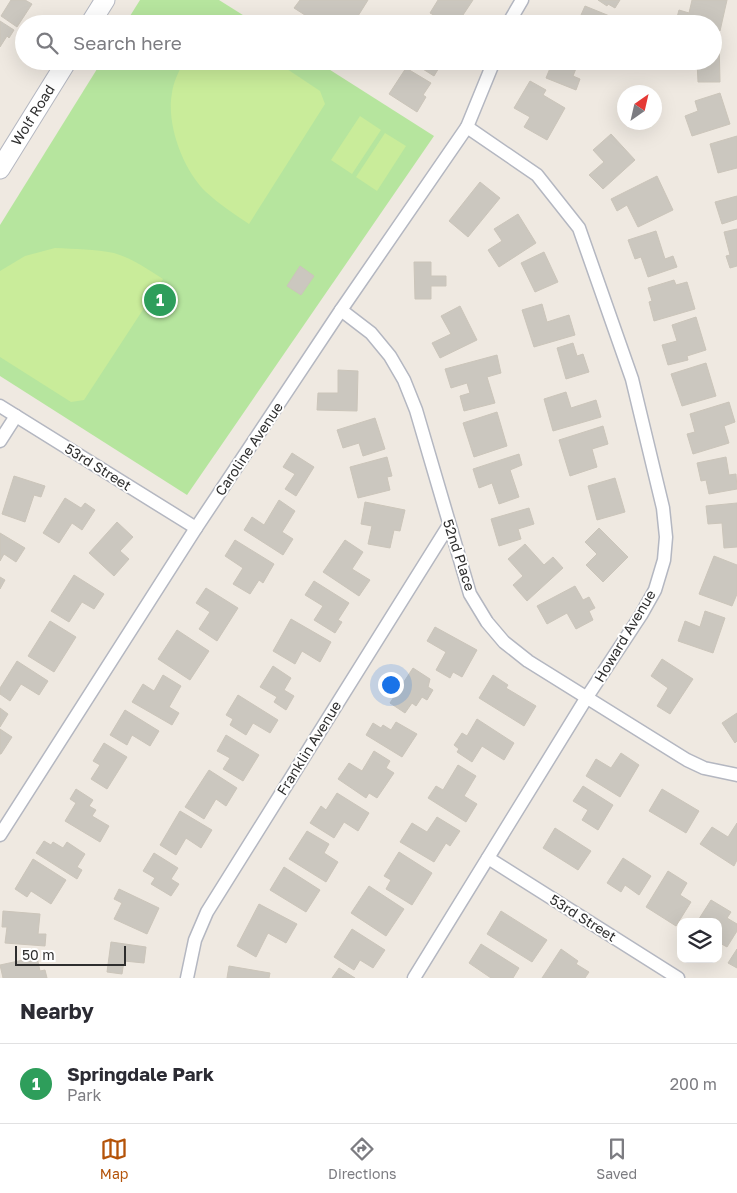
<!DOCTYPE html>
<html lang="en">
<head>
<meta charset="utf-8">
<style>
  body { margin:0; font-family:"Golos Text",sans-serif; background:#f2f2f3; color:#2b2b33 }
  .controls { position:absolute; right:15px; bottom:15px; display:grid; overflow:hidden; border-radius:10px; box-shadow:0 5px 20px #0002 }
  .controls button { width:45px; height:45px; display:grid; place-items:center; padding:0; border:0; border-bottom:1px solid #e1e1e2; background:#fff; color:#2b2b33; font:25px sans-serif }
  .compass { position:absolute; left:617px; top:85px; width:45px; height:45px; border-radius:50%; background:#fff; box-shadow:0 5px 20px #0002; rotate:34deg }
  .scale { position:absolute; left:15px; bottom:12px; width:111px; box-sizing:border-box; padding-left:5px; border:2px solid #2e2e2e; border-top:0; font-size:14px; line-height:18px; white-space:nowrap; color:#2e2e2e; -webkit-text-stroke:4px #fff; paint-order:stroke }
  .you { position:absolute; left:390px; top:684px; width:18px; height:18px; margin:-12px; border:4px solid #fff; border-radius:50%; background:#1a73e8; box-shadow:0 0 0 8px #1a73e833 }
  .badge { display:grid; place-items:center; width:32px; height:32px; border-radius:50%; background:#b45309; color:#fff; font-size:16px; font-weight:700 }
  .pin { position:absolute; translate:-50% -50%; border:2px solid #fff; box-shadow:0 1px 5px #0006 }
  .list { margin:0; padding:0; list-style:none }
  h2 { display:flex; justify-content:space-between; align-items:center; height:65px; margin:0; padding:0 20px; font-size:21px }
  h2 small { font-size:16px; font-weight:400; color:#7c7c81 }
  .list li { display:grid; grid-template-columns:32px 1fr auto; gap:15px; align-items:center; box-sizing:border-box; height:80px; padding:0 20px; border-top:1px solid #e1e1e2 }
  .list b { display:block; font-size:19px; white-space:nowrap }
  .list p { margin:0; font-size:16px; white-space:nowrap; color:#7c7c81 }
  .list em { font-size:16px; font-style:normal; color:#7c7c81 }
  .icon { flex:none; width:28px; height:28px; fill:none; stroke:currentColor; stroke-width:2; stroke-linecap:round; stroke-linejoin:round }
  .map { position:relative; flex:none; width:737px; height:978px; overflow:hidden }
  .search { position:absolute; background:#fff; box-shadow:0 5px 20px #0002; left:15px; right:15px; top:15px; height:55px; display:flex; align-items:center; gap:12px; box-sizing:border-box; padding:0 18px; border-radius:28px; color:#7c7c81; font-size:19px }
  .sheet { height:145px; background:#fff }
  nav { display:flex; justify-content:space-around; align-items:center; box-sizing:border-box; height:70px; border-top:1px solid #e1e1e2; background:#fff; font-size:14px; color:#7c7c81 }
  nav a { display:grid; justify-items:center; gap:2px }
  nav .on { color:#b45309 }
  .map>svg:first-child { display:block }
  .green { fill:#b6e59e }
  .pitch { fill:#c9ec9a }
  .building { fill:#cbc7bf; stroke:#cbc5ba }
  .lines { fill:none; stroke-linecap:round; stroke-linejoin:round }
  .street-casing { stroke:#b4b7c1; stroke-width:15 }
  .secondary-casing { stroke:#b4b7c1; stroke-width:21 }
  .street { stroke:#fff; stroke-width:12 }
  .secondary { stroke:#fff; stroke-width:19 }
  .labels { text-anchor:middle; stroke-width:4; stroke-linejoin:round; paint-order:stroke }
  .street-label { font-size:14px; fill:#2e2e2e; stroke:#fff }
</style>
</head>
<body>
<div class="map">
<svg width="737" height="978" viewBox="0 0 737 978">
  <rect width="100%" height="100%" fill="#efe9e1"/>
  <g class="green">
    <polygon points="140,0 219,0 257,24 125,24"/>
    <polygon points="102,61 316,61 434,136 187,495 0,376 0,225"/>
  </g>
  <g class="pitch">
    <path d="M184,61H275L320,91L325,104L249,224C234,214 219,204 206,192C183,170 166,124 172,93C173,83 179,71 184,61Z"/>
    <polygon points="360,116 381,130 352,174 331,160"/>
    <polygon points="385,133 406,146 377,191 356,177"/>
    <path d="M55,248C75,249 95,249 114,253C131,258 148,269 163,279L84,400L71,402L0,357V271L25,256Z"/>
  </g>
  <g class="building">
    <polygon points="11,0 25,0 32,4 17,27 1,16"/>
    <polygon points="300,0 368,0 353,24 319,24 294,8"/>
    <polygon points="438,0 473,0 457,24 436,24 439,18 430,13"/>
    <polygon points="598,0 620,0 615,8 608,4 607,6"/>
    <polygon points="692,0 727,0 720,31 713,29 713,24 688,24 676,21 679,10 689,13"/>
    <polygon points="585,6 617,19 615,24 577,24"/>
    <polygon points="557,18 571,24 555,24"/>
    <polygon points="0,21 14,30 9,38 7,36 0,47"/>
    <polygon points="713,40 719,40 720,82 698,82 697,61 713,61"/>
    <polygon points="410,61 443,61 434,76"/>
    <polygon points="553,61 579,61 573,76 580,79 576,90 546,78"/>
    <polygon points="406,68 431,83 423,95 426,97 417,112 389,94"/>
    <polygon points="530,81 546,90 543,95 565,108 547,140 524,127 530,117 514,108"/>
    <polygon points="720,93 730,124 692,136 685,116 698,111 695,101"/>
    <polygon points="611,134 635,160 603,189 589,175 604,162 593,150"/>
    <polygon points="737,136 737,168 718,173 710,144"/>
    <polygon points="657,176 673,210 638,227 627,205 617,211 611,199"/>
    <polygon points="480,182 500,198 468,237 449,221"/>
    <polygon points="737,196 737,219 722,224 715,202"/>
    <polygon points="518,214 536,243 499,267 488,250 502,241 494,229"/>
    <polygon points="737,229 737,266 730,268 726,256 730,255 724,232"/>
    <polygon points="656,231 665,259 673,256 677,267 648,277 641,257 635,259 628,240"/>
    <polygon points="544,252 558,282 535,292 521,263"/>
    <polygon points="414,262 431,262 431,276 446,276 446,286 431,286 431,299 415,299"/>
    <polygon points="300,266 314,276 301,295 287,286"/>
    <polygon points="674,280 676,285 687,282 695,309 654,321 649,302 652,301 648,288"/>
    <polygon points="542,304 547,322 569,315 575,335 534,347 522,310"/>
    <polygon points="460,306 477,340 440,358 432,343 451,334 441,316"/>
    <polygon points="696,317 706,350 687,356 688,360 668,365 662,345 677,341 672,325"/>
    <polygon points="573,343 577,356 583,354 589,372 566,379 557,348"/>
    <polygon points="497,355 501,373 487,377 495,403 464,411 460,396 470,393 467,383 451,388 445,369"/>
    <polygon points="706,363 716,396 682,406 671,374"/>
    <polygon points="338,370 358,371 357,411 317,410 318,393 338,393"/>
    <polygon points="566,392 571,408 596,400 601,417 553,431 544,399"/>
    <polygon points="729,402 735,422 724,426 729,443 693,454 687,434 695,432 690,414"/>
    <polygon points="497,412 507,446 474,457 463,423"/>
    <polygon points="375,418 385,449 363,456 359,443 343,448 337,430"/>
    <polygon points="603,426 608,444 592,449 597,467 570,476 559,440"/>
    <polygon points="292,453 314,467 296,496 285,489 295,474 283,467"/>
    <polygon points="519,454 522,465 510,470 519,497 499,504 492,483 479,488 473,469"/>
    <polygon points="387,457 392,476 387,477 390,490 358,498 350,467"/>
    <polygon points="726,457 729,475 736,474 737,489 709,494 706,480 701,481 697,463"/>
    <polygon points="14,476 45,486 41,497 34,495 25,522 2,514"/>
    <polygon points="615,478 625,512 597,520 588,486"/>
    <polygon points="65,498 81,508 85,503 95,510 82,530 72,523 59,543 43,533"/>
    <polygon points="279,500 295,511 282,532 293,539 283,555 244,530 252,517 264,525"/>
    <polygon points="365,502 405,510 400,531 394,530 390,548 368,544 372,526 361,524"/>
    <polygon points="737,503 737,547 724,548 722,523 708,524 706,506"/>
    <polygon points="529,508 534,524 518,529 521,539 499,546 491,519"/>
    <polygon points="117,522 133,537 120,551 129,559 114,576 89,553"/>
    <polygon points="599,528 628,557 603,582 586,565 597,554 585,542"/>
    <polygon points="0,533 25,548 16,562 4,554 0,561"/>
    <polygon points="235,540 274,564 263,583 259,580 250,594 233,584 243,568 225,556"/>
    <polygon points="345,540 363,552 352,569 370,580 359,596 323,572"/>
    <polygon points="525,544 544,565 553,557 563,568 527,601 513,585 523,576 508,559"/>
    <polygon points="714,556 737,565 737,594 732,606 699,594"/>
    <polygon points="74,575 104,594 94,609 82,602 69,622 51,611"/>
    <polygon points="0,577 5,580 0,589"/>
    <polygon points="314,581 349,603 338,620 342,622 335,633 314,620 323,606 305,595"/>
    <polygon points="575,586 583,600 589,597 595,608 589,611 593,620 576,629 567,613 547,624 537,606"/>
    <polygon points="206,588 238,608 217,641 199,629 210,612 196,603"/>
    <polygon points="705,611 725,618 713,653 678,641 685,621 700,627"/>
    <polygon points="291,619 331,642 320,662 302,651 295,664 273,651"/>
    <polygon points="50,621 76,637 54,672 28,656"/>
    <polygon points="435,627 477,650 462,677 453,672 450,678 436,670 446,652 427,641"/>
    <polygon points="177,630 209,651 190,680 158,659"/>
    <polygon points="662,659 693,679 670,714 657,706 668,688 651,676"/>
    <polygon points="17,661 48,681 39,695 21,684 10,701 0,694 0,688"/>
    <polygon points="273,666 291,678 284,690 294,696 286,710 274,702 277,697 260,687"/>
    <polygon points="413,668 430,679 428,687 433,690 427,700 422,697 416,706 412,703 405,713 390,703"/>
    <polygon points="163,675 181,686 169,707 179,713 172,725 132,702 143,684 154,691"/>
    <polygon points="493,675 508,685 506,688 536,706 524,726 479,698"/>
    <polygon points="238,695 278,720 270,733 253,723 246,735 230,725 233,719 226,715"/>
    <polygon points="0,708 8,714 0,727"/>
    <polygon points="125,710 159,731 150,746 132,735 127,745 110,735"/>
    <polygon points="737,713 737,741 735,743 722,723"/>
    <polygon points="477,719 514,743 504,760 482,746 472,762 457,752 459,749 454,745 462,733 467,736"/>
    <polygon points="396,722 417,734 402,757 366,735 373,723 381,728 383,725 391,730"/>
    <polygon points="0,729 12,737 1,754 0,754"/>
    <polygon points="226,735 259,755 243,781 223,769 230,758 217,751"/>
    <polygon points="104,743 127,757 107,789 91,779 100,765 93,761"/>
    <polygon points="374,751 390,761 386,768 394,773 377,798 369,793 366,798 338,779 349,763 362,771"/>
    <polygon points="621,753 639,765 620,797 586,776 596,759 611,768"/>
    <polygon points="458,765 476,776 464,796 477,804 466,822 428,798 436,786 443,790"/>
    <polygon points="209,770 237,788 226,806 216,799 204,819 185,807"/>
    <polygon points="583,786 613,805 598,830 582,820 588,810 573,801"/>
    <polygon points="76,789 93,800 89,806 96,810 92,816 109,826 100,842 65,821 76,803 70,799"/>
    <polygon points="662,789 699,811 686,833 649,811"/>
    <polygon points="337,793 369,813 358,831 344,822 334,838 310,823 321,806 326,810"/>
    <polygon points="180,811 212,830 201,848 186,838 176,855 160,845"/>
    <polygon points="437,817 460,831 450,846 446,843 434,862 400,842 412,823 427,832"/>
    <polygon points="737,823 737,860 734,866 700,844 712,827 728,837"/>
    <polygon points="555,828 591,851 578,870 543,848"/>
    <polygon points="307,831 329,844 324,853 338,862 326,882 289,859"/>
    <polygon points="44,841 51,845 53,842 63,848 67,842 85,854 77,867 82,870 77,879 36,853"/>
    <polygon points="399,852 432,873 412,905 386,889 391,880 384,876"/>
    <polygon points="154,853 178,868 171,879 179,884 171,896 151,884 155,878 143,871"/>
    <polygon points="623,858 651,876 639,895 625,885 621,892 607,883"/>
    <polygon points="33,859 66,880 51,904 31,891 27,897 15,889"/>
    <polygon points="284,867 320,890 306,912 270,890"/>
    <polygon points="668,871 687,883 680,895 691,902 676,926 646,907"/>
    <polygon points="369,886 404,909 386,936 351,913"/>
    <polygon points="119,889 159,908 147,934 114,919 122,903 114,899"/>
    <polygon points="711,900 731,912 727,918 737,924 737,931 727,947 718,942 718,922 697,922"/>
    <polygon points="259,904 297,924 286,943 268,933 256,957 237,946"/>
    <polygon points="3,911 40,914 38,934 46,934 45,946 5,943 7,927 2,927"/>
    <polygon points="501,911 547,940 532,962 487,934"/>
    <polygon points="352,929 385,950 373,968 360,960 354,970 334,957"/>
    <polygon points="111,942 146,947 144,963 124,961 122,974 107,972"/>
    <polygon points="481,944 519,968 513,978 491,978 469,963"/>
    <polygon points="561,949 578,961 576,964 589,972 585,978 542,978"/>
    <polygon points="737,949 737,968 728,963"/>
    <polygon points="37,957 40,971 45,970 47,978 3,978 0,965"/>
    <polygon points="229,966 270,973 269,978 227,978"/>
    <polygon points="339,968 355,978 332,978"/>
  </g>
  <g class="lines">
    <g class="street-casing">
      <g id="street">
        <polyline points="508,24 522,0"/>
        <polyline points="341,310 371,333 390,356 404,380 416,410 470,594 487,622 504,642 528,661 687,760 704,768 737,775"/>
        <polyline points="0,406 196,528"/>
        <polyline points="0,441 16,416"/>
        <polyline points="0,835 196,528 341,310 467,127 494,61"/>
        <polyline points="488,858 678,978"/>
        <polyline points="187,978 195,940 207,912 449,525"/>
        <polyline points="414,978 587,697 641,615 655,590 664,560 666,537 663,508 632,379 579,228 537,175 467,127"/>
      </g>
    </g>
    <g class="secondary-casing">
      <g id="secondary">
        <polyline points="90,24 105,0"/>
        <polyline points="0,169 67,61"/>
      </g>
    </g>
    <use href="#street" class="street"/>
    <use href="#secondary" class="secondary"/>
  </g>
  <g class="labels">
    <g class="street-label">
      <text transform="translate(33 115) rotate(-58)" y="5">Wolf Road</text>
      <text transform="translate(249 449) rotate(-56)" y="5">Caroline Avenue</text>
      <text transform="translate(98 467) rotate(32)" y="5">53rd Street</text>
      <text transform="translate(459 555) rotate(72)" y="5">52nd Place</text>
      <text transform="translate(625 636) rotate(-59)" y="5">Howard Avenue</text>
      <text transform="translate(309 748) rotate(-58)" y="5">Franklin Avenue</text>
      <text transform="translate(583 918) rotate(32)" y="5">53rd Street</text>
    </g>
  </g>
</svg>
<div class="controls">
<button><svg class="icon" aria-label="layers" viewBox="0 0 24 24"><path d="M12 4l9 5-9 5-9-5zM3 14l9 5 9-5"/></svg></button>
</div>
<svg class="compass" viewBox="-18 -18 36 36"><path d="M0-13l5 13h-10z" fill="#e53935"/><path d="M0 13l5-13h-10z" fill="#7c7c81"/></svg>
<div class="scale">50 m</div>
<div class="you"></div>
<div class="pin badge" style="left:160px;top:300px;background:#2e9e5b">1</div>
<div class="search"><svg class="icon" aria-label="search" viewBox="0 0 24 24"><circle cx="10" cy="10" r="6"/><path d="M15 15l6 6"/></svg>Search here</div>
</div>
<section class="sheet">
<h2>Nearby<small></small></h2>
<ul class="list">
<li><span class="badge" style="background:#2e9e5b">1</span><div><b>Springdale Park</b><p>Park</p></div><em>200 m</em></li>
</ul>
</section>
<nav>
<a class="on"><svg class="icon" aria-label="map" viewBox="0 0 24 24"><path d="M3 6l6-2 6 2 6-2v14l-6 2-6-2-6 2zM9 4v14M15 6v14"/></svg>Map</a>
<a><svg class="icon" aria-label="directions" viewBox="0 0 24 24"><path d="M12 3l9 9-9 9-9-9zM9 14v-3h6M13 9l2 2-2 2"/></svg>Directions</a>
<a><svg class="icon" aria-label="saved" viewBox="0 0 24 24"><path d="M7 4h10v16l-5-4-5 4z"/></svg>Saved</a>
</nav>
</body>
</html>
